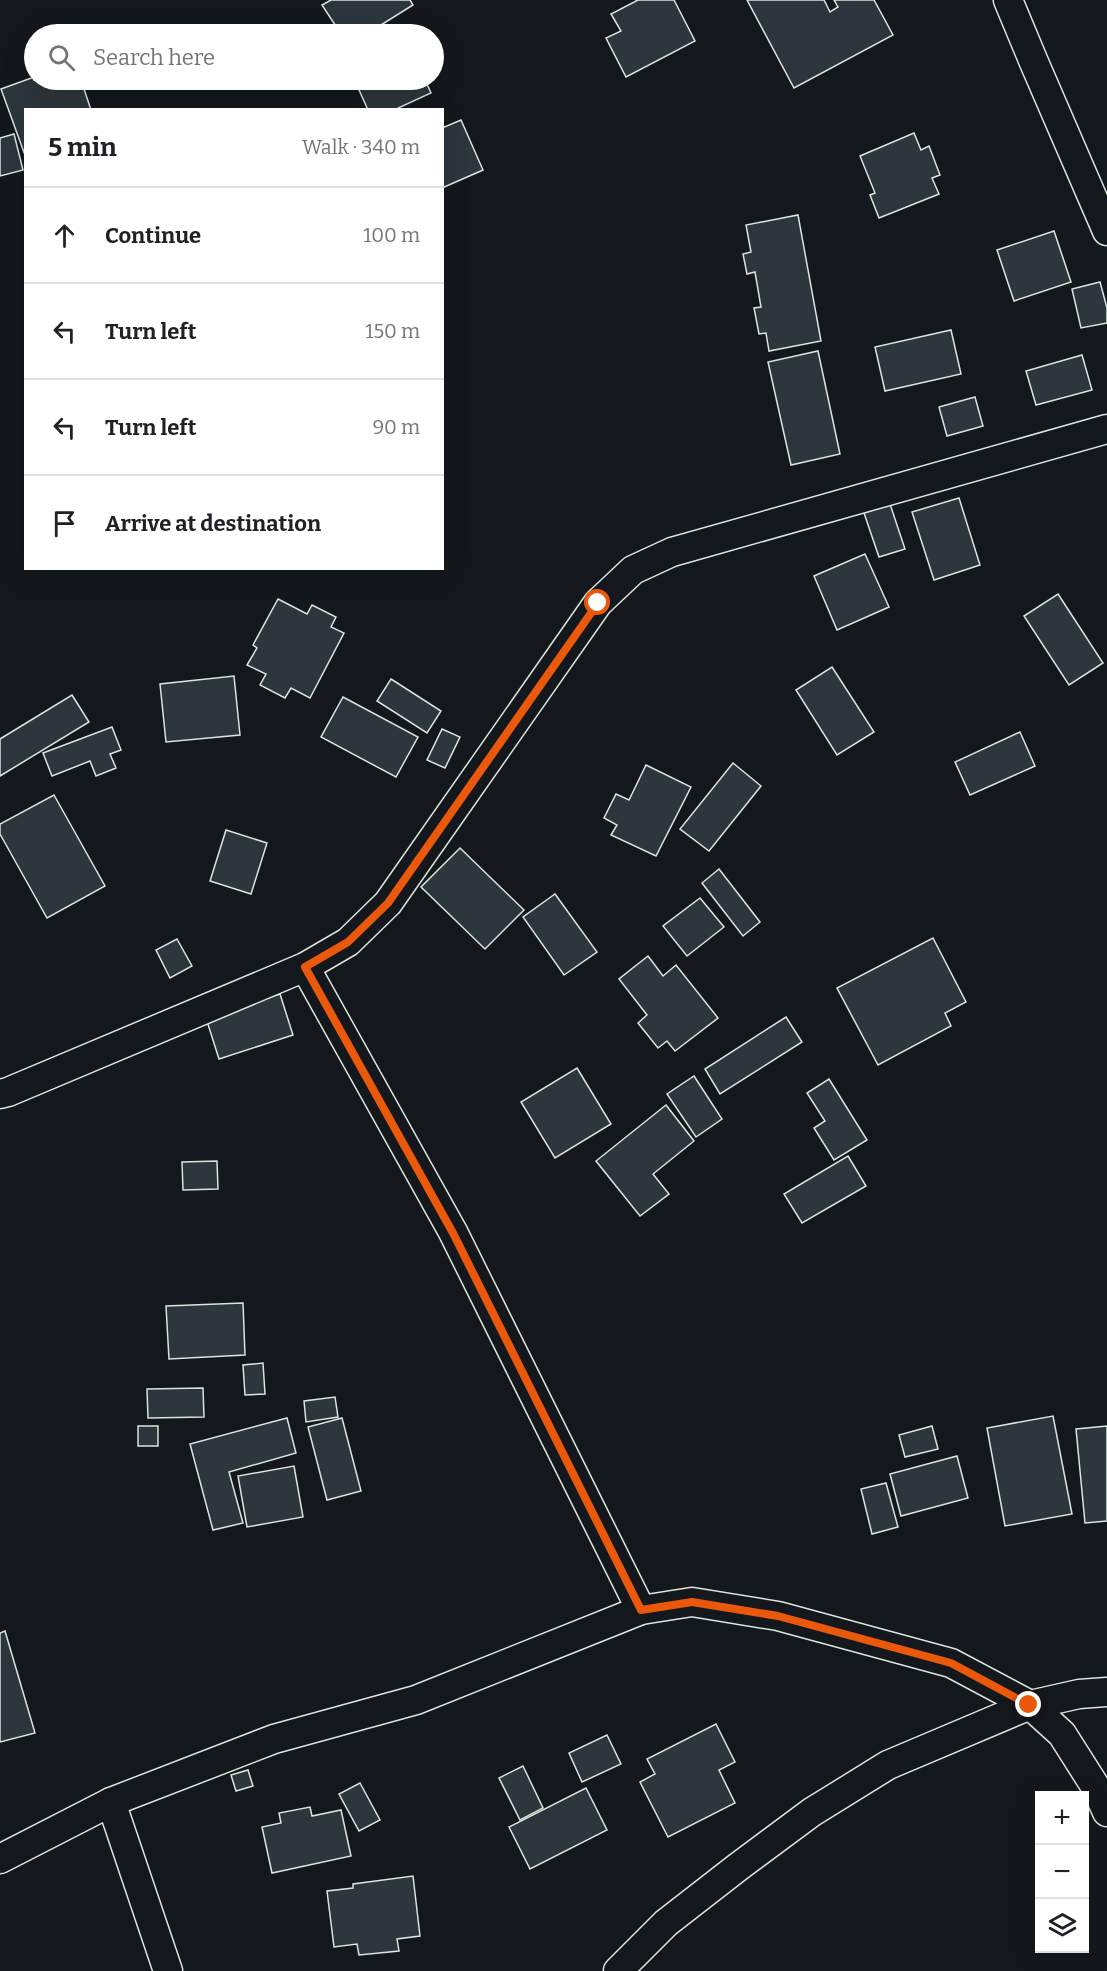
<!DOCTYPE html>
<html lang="en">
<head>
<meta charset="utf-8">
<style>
  body { margin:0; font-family:Bitter,serif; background:#f6f6f6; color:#202124 }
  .controls { position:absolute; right:18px; bottom:18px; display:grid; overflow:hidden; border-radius:0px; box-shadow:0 6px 24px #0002 }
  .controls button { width:54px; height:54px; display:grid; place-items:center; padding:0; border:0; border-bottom:2px solid #e0e0e0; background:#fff; color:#202124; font:30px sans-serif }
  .stop { position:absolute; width:18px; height:18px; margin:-14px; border:4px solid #ea580c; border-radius:50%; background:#fff }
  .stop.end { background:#ea580c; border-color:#fff; box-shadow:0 2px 6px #0008 }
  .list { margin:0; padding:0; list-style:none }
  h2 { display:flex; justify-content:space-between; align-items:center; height:78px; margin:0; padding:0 24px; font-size:26px }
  h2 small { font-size:20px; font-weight:400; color:#757577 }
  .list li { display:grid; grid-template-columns:39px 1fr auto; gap:18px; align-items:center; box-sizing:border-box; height:96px; padding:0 24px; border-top:2px solid #e0e0e0 }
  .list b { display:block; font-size:22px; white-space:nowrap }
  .list em { font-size:20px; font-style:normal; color:#757577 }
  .icon { flex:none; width:33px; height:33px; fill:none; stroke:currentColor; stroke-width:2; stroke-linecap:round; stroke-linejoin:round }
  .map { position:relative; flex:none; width:1107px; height:1971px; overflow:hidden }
  .search { position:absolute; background:#fff; box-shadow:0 6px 24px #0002; left:24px; top:24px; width:420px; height:66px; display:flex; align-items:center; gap:15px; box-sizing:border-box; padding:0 21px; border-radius:33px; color:#757577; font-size:22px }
  .panel { position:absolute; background:#fff; box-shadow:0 6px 24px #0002; left:24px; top:108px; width:420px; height:462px; border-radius:0px }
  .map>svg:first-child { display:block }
  .building { fill:#2c363c; stroke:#d8e6dc; stroke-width:1.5 }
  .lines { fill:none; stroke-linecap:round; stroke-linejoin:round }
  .street-casing { stroke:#d8e6dc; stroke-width:31 }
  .street { stroke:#14181c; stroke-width:28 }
  .route { stroke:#ea580c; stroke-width:8 }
</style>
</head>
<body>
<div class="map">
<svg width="1107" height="1971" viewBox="0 0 1107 1971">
  <rect width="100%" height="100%" fill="#14181c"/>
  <g class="building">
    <polygon points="331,0 410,0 413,5 373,30 377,34 341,34 322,5"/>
    <polygon points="638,0 674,0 695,41 626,77 606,38 621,31 611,14"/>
    <polygon points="747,0 824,0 830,12 838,7 834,0 874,0 893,35 794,88"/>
    <polygon points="34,77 34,80 81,80 91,110 26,110 26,158 1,89"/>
    <polygon points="358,80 425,80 431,93 394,110 368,110 355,81"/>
    <polygon points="461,120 483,170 442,188 442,128"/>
    <polygon points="914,133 921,150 929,146 940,175 932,178 939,194 879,218 870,195 875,193 860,156"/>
    <polygon points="14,134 23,170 0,176 0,138"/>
    <polygon points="798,215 821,341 769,351 766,333 759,334 754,308 761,307 755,272 747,274 743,254 751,252 746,225"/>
    <polygon points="1054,231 1071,282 1014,301 997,250"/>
    <polygon points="1100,282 1107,308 1107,323 1081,328 1072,289"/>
    <polygon points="951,330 961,374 885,391 875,347"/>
    <polygon points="818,351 840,454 791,465 768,362"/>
    <polygon points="1082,355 1092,390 1036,405 1026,371"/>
    <polygon points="975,397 983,426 947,436 939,407"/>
    <polygon points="959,498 980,565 934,580 912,512"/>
    <polygon points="890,504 905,549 879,557 864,513"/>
    <polygon points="865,554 889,607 837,630 814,576"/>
    <polygon points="1058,594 1103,663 1069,685 1024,616"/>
    <polygon points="278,599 307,614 312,605 336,617 331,627 344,633 310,698 291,688 285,698 260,685 266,674 247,665 257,648 253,645"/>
    <polygon points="832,667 874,732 837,755 796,690"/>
    <polygon points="234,676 240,735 166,742 160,684"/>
    <polygon points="391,679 441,711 427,733 377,701"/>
    <polygon points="72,695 89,722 0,776 0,739"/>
    <polygon points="343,697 418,737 396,777 321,737"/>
    <polygon points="112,727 121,750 110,754 116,768 96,776 90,761 52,776 43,753"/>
    <polygon points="442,729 460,737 445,768 427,760"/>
    <polygon points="1020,732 1035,766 970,795 955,762"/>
    <polygon points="733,763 761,786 709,851 680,829"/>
    <polygon points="646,765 691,787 656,856 611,835 617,825 604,818 616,794 629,800"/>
    <polygon points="54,795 105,886 47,918 0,834 0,824"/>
    <polygon points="226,830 267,843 251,894 210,881"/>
    <polygon points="460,848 524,910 485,949 421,887"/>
    <polygon points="719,869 760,922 743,936 702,883"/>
    <polygon points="555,894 597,952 564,975 523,917"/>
    <polygon points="700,898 724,927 687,956 663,926"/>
    <polygon points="933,938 966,1002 945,1013 951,1026 878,1065 837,988"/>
    <polygon points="177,939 192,966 170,978 156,950"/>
    <polygon points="648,956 663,976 676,965 718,1018 675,1051 667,1041 658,1048 638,1023 647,1015 619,979"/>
    <polygon points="280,994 293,1035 219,1059 206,1018"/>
    <polygon points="786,1017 802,1042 720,1094 705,1069"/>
    <polygon points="577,1068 611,1124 555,1158 521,1102"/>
    <polygon points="694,1076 722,1119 696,1137 667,1094"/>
    <polygon points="829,1079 867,1140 834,1160 814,1128 825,1121 807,1093"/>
    <polygon points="666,1105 694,1141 653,1174 669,1194 640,1216 596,1161"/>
    <polygon points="848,1156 866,1186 802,1223 784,1194"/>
    <polygon points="217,1161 218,1189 183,1190 182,1162"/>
    <polygon points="243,1303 245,1355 169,1359 166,1306"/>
    <polygon points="263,1363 265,1394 245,1395 243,1365"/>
    <polygon points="203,1388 204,1417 148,1418 147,1389"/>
    <polygon points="335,1397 338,1417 306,1422 304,1401"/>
    <polygon points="1053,1416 1072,1514 1005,1526 987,1428"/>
    <polygon points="287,1418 296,1453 229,1472 243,1523 213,1530 190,1444"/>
    <polygon points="342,1418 361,1491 327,1500 308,1427"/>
    <rect x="138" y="1426" width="20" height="20"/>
    <polygon points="932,1426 938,1449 905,1457 899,1435"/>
    <polygon points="1107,1426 1107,1521 1085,1523 1076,1429"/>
    <polygon points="957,1456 968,1498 901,1516 890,1474"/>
    <polygon points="294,1466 303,1517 247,1527 238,1476"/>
    <polygon points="886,1483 898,1527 872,1534 861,1489"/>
    <polygon points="5,1631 35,1733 0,1742 0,1633"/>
    <polygon points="716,1724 735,1762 719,1770 735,1803 668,1837 640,1782 655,1774 647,1759"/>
    <polygon points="607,1735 621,1764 582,1782 569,1753"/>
    <polygon points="523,1766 543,1808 520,1820 499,1778"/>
    <polygon points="248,1770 253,1786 236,1791 231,1775"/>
    <polygon points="360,1783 380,1820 359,1831 339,1794"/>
    <polygon points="586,1788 607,1830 530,1869 509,1827"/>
    <polygon points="310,1807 312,1816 341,1810 351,1856 272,1873 262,1827 281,1823 279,1813"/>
    <polygon points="413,1876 420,1936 397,1939 399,1951 359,1955 357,1944 334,1947 327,1891 353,1888 353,1884"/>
  </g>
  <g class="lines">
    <g class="street-casing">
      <g id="street">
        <polyline points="1008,0 1033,60 1107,231"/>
        <polyline points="305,967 453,1232 641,1610"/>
        <polyline points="0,1094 8,1092 305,967 348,942 388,903 598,603 633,570 672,552 1107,429"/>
        <polyline points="111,1802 168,1971"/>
        <polyline points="0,1859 111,1802 274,1739 416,1700 641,1610 692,1602 778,1616 951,1663 1030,1705 1062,1734 1095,1786 1107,1812"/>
        <polyline points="618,1971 666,1923 738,1867 812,1812 888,1765 1030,1705 1079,1694 1107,1692"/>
      </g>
    </g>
    <use href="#street" class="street"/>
  </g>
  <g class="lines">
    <polyline class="route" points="598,603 388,903 348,942 305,967 453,1233 641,1610 692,1602 778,1616 951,1663 1029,1705"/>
  </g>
</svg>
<div class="controls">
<button>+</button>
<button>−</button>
<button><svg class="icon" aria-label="layers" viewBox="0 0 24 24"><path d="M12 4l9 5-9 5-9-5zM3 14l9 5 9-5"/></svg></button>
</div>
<div class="stop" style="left:598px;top:603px"></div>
<div class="stop end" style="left:1029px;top:1705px"></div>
<div class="search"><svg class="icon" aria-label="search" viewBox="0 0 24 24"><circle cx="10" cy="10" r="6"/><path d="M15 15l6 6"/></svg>Search here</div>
<section class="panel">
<h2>5 min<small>Walk · 340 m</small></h2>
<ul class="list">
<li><svg class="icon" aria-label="ahead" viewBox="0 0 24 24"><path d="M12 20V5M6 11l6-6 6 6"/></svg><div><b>Continue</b></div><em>100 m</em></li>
<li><svg class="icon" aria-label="left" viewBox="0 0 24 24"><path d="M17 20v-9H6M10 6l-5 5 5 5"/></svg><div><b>Turn left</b></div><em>150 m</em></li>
<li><svg class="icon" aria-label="left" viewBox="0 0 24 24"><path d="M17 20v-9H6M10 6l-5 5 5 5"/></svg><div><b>Turn left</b></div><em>90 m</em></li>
<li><svg class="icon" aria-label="arrive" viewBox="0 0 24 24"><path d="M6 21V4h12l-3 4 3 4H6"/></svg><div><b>Arrive at destination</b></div></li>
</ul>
</section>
</div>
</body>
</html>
